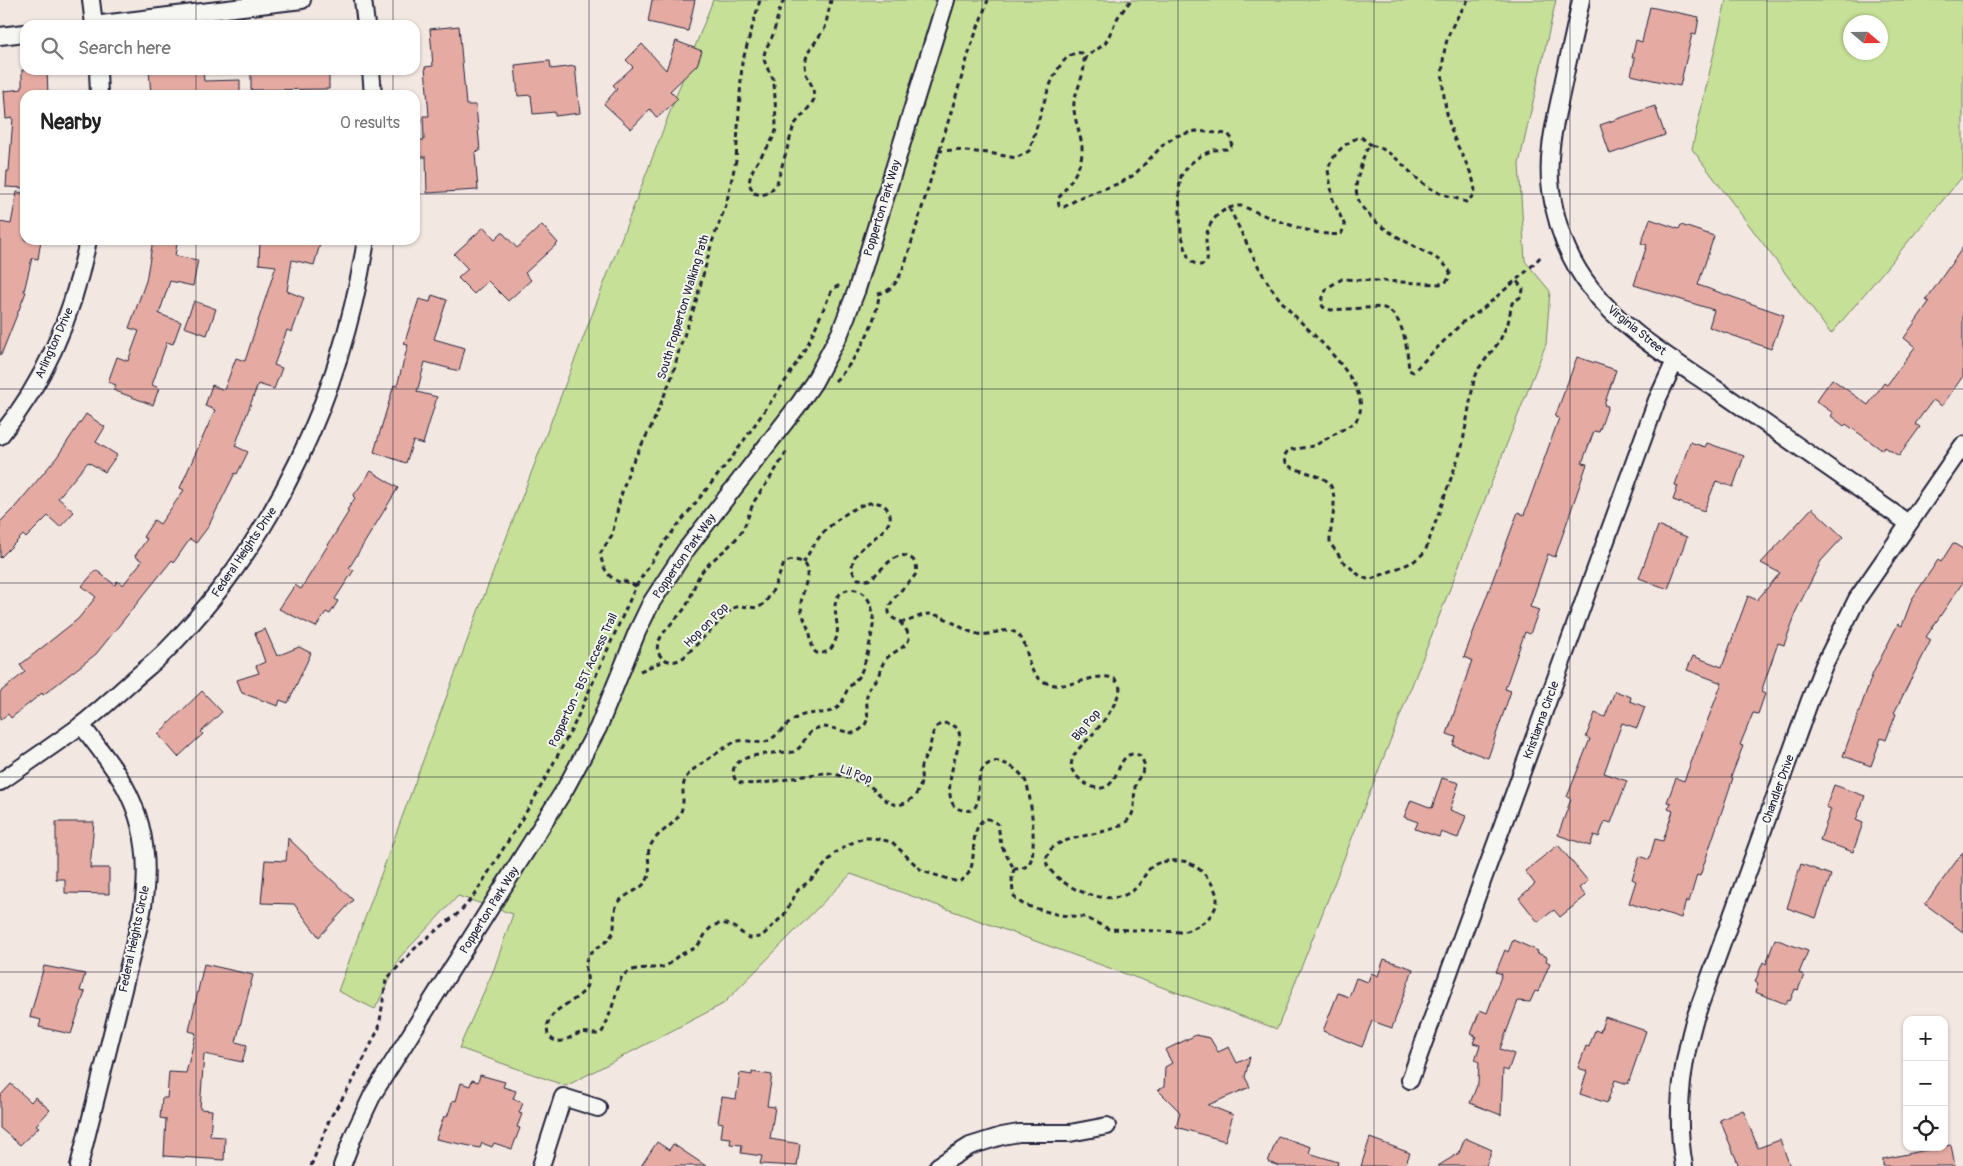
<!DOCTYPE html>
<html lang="en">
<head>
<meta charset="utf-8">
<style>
  body { margin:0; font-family:Pangolin,sans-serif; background:#f6f6f6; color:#222 }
  .controls { position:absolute; right:15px; bottom:15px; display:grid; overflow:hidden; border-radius:10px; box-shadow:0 1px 4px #0004 }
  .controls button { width:45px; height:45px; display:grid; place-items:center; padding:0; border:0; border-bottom:1px solid #e0e0e0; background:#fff; color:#222; font:25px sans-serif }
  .compass { position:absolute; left:1843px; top:15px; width:45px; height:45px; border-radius:50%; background:#fff; box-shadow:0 1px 4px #0004; rotate:110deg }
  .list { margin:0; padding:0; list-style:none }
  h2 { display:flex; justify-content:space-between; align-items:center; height:65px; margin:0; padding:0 20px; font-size:21px }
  h2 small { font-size:16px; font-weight:400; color:#767676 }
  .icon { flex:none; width:28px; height:28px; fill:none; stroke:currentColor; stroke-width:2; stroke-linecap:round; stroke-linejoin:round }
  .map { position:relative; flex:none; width:1963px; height:1166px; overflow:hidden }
  .search { position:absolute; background:#fff; box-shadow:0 1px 4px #0004; left:20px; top:20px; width:400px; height:55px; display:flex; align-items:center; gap:12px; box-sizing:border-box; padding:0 18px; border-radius:15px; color:#767676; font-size:19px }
  .panel { position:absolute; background:#fff; box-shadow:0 1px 4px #0004; left:20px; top:90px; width:400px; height:155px; border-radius:15px }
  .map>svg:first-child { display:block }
  .green { fill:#c6e097; stroke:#748169; fill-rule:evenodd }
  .building { fill:#e5aba3; stroke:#22223b }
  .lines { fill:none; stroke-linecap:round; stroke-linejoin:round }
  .minor-casing { stroke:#22223b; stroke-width:20 }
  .path { stroke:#22223b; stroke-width:3; stroke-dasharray:5 4; stroke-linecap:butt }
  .minor { stroke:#f6f6f2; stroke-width:16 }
  .grid { fill:none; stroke:#22223b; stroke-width:1; stroke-opacity:0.55 }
  .labels { text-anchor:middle; stroke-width:4; stroke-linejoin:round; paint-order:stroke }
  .street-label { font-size:12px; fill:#22223b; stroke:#f6f6f2 }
</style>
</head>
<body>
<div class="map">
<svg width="1963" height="1166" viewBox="0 0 1963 1166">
  <rect width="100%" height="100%" fill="#f3e7e2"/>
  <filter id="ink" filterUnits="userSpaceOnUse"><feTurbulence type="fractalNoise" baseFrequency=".02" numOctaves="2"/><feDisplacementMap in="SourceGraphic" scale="10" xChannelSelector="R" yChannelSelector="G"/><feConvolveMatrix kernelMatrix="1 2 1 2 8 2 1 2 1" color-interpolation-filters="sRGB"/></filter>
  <g filter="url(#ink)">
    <g class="green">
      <polygon points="713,0 1556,0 1519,164 1525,261 1550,291 1546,344 1277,1029 851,874 723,1004 566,1086 459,1048 494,969 513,914 458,896 400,957 375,1009 338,991 477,614"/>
      <path d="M1726,0H1963V176L1831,334L1692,149ZM1850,22H1880V52H1850Z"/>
    </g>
    <g class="building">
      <polygon points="652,0 695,0 688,31 648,22"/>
      <polygon points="1650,7 1699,17 1696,35 1692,34 1680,86 1631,75 1635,58 1632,58 1636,40 1642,42"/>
      <polygon points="459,26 466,105 476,105 480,151 475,152 478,190 427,193 426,157 420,157 419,140 424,140 423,116 429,116 425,67 433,66 430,29"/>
      <polygon points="676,41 702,51 697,65 670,91 678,99 657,118 650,109 631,129 604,104 617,89 613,85 633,67 626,60 642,44 666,70"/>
      <polygon points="550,61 551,69 575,66 580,113 555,116 555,112 533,114 531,95 518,96 515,65"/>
      <polygon points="22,70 47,70 48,95 25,95 25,188 6,187 7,171 9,171 13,118 6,119 4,91 22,89"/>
      <polygon points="149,70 203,70 204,81 240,80 240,95 151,95"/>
      <polygon points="251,70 329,70 329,89 251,90"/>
      <polygon points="1655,106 1665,135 1610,154 1600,125"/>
      <polygon points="17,192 25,193 25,240 41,240 38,259 32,258 24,291 26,292 1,355 0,355 0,222 11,224"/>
      <polygon points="1650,219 1679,229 1681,225 1714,236 1698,285 1784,315 1771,349 1709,327 1714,310 1634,285 1647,245 1641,243"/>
      <polygon points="542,225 558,243 525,273 531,280 508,301 488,281 474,294 458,278 468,269 454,254 484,227 495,239 502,232 517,248"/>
      <polygon points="153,240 177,244 175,256 198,260 193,286 170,281 159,314 181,322 173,344 167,342 152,385 159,388 153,405 113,390 116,385 108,382 117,357 128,361 139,331 129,328 146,281"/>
      <polygon points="260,240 305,240 320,244 314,265 292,260 287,291 304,298 292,332 287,330 274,365 282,368 274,389 258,384 235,446 248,452 237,474 235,473 208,527 196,543 190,539 174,562 172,560 96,654 43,695 42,693 11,718 8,714 0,720 0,692 25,672 20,665 78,619 96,597 82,586 96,570 115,585 117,581 123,585 142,561 135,556 147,539 143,537 154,520 160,524 184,490 180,488 215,410 205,406 212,385 224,390 236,358 245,361 276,266 259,264"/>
      <polygon points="1963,247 1963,376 1942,406 1933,400 1915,424 1920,427 1899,456 1885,447 1882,450 1846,424 1844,426 1831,416 1833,413 1816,401 1832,379 1868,405 1884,383 1887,385 1915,347 1904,338 1929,302 1926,300"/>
      <polygon points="432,295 447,300 434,339 465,348 459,371 425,362 417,392 437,397 423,444 413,441 406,463 374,452 394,385 397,386 408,345 404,344 419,299 430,302"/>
      <polygon points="194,301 216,309 207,335 184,327"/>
      <polygon points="1577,357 1616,370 1604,405 1608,406 1599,432 1594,431 1582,463 1587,464 1555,557 1548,554 1530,607 1539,610 1530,634 1525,632 1505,689 1511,691 1488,758 1453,745 1456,737 1447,734 1472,660 1464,657 1518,512 1524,515 1559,418 1555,417"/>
      <polygon points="86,414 105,427 96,442 117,455 105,472 88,462 58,498 74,512 60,527 48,516 26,538 23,535 0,558 0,522 15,507 57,457"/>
      <polygon points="1690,442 1705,447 1707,443 1744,456 1733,487 1716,481 1704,511 1673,500 1678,486 1675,485"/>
      <polygon points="371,471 398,488 349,568 354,570 335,599 338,601 330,614 326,612 316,627 279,609 295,585 301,589 349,511 347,510 355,498 353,496"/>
      <polygon points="1812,508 1843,537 1821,561 1795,613 1796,613 1784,645 1778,643 1761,692 1765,694 1758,714 1753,713 1740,745 1743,746 1731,777 1733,778 1700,876 1697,875 1689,902 1686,901 1681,918 1659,911 1658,913 1629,903 1636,881 1632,879 1640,856 1649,860 1655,839 1663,841 1673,811 1668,809 1671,803 1667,802 1676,778 1684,781 1722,683 1687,670 1693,656 1722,667 1748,596 1757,600 1780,573 1761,563"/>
      <polygon points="1658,526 1687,537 1668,589 1639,578"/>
      <polygon points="1953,543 1963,549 1963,582 1926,637 1931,640 1894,713 1896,714 1886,740 1881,738 1871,766 1843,756 1873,673 1898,624 1902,626 1912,599 1938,560 1941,562"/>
      <polygon points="265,629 277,656 299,647 311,653 288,703 280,700 278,706 242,693 237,680 259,673 256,666 265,662 255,633"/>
      <polygon points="202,691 222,712 201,732 203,734 178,757 158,734"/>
      <polygon points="1615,691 1631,697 1630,701 1645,707 1637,728 1622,723 1604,773 1627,781 1611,823 1605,821 1599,837 1594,835 1590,846 1558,835 1571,799 1567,797 1590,739 1586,737 1595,713 1605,717"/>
      <polygon points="1442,778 1459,783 1450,810 1466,816 1458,838 1441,832 1439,837 1415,829 1418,822 1404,817 1411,800 1432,808"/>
      <polygon points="1834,785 1865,796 1856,820 1863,823 1853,852 1820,840 1831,809 1826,807"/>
      <polygon points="56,822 94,822 90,868 109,868 109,894 65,893 65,879 56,879"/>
      <polygon points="288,838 353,900 319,937 294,904 261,903 265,860 286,861"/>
      <polygon points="1558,845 1588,881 1579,888 1586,896 1560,917 1554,910 1538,922 1519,898 1535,884 1525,871"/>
      <polygon points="1963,852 1963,932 1925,904"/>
      <polygon points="1801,864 1831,875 1816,918 1787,908"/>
      <polygon points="1775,939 1808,951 1799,973 1804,975 1798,990 1795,989 1790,1001 1788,1000 1786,1004 1755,992 1758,984 1755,982 1763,962 1766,964"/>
      <polygon points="1513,940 1538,951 1537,953 1547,957 1546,961 1550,963 1538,992 1535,991 1530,1002 1518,1001 1500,1049 1514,1054 1508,1071 1503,1069 1501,1115 1470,1103 1478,1083 1479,1062 1475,1060 1480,1045 1473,1043 1476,1036 1471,1034 1480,1010 1487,1013 1502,974 1496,972 1505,950 1508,952"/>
      <polygon points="1384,959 1413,969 1392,1028 1372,1021 1362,1047 1323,1031 1338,993 1349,997 1356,978 1368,982 1371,973 1378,976"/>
      <polygon points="204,964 253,975 236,1042 247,1045 242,1062 204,1054 200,1109 212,1110 210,1136 225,1137 224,1160 164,1156 166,1119 160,1118 162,1098 167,1098 169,1072 186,1073 196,1033 189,1031"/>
      <polygon points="44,966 85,974 80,991 85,992 71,1034 39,1027 41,1020 30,1017"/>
      <polygon points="1605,1017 1646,1031 1628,1084 1615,1080 1607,1103 1580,1094 1587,1071 1578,1068 1586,1046 1589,1047 1595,1030 1600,1032"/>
      <polygon points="1196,1035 1210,1038 1218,1052 1229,1047 1237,1063 1250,1057 1245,1077 1250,1087 1208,1105 1233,1115 1225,1141 1176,1127 1180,1112 1158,1090 1164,1087 1165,1067 1172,1063 1165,1050"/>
      <polygon points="752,1072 772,1075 767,1106 775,1107 770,1139 800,1144 797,1166 760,1164 762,1156 741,1153 742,1145 730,1144 731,1138 721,1137 723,1123 718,1122 722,1097 736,1099 740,1073 752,1075"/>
      <polygon points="480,1075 505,1082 503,1087 516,1091 513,1099 523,1103 519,1113 522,1114 517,1127 520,1128 512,1149 494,1143 492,1147 482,1143 480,1148 436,1139 444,1116 447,1117 453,1100 456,1101 461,1083 470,1086 472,1080 478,1082"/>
      <polygon points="11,1084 31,1102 35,1097 50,1110 36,1125 39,1127 20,1145 0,1128 0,1096"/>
      <polygon points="1743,1110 1758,1148 1780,1140 1790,1166 1739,1166 1720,1120"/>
      <polygon points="1278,1136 1311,1147 1309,1153 1338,1162 1337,1166 1279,1166 1268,1162"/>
      <polygon points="1370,1138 1410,1153 1405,1166 1361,1166"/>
      <polygon points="1465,1138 1492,1150 1486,1166 1438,1166 1459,1153"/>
      <polygon points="657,1142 669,1150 673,1144 706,1166 641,1166"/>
      <polygon points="1951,1145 1955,1166 1883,1166 1883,1159"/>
    </g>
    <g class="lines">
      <g class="minor-casing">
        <g id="minor">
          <polyline points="91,0 94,25"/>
          <polyline points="363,0 366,25"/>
          <path d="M1581,0C1575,30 1568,59 1562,89C1555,122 1546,156 1551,190C1556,225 1568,259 1590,287C1622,330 1672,359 1716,389C1780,434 1844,479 1908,523"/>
          <polyline points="93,25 302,0"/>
          <polyline points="0,36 25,33"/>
          <polyline points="98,70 99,95"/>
          <polyline points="371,70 373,95"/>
          <path d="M0,436C47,379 74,311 88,240"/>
          <path d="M0,782C27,763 54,745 80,726C98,712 115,696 132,681C143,671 155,662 166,651C275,541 342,393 366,240"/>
          <polyline points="1410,1080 1657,400 1675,361"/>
          <path d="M79,1166L141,917C150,872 147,826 124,785C112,764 96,744 81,725"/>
          <polyline points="342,1166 354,1134 373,1094 565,789 598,728 637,632 651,603 685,551 799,404 814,382 840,333 857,289 946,0"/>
          <polyline points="541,1166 563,1097 598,1108"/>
          <polyline points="938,1166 970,1146 1002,1136 1019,1133 1070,1133 1107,1126"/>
          <path d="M1684,1166C1675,1117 1681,1069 1694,1021L1810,700L1824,665L1857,599L1963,445"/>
        </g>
      </g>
      <g class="path">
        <path d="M784,0C777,12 777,24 772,37C769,44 764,49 764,58C765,66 770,72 773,79C775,82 776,125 776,129C772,149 751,161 749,184L754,193L761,195L769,193L777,183L794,125L811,105L814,99L813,88L806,74L805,64L807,54L825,28L831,0"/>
        <path d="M1468,0C1461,12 1452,24 1448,37C1438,66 1443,106 1453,135C1458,150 1479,181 1474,195L1466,202C1454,197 1438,194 1427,186C1408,174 1395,150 1371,145C1364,150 1362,164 1359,172C1357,180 1355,187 1357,195C1362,220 1403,240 1423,251C1434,257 1444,261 1450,272C1450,280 1446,283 1439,284L1342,279L1327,288L1321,302L1323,307L1331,310L1381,307C1405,313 1407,350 1409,370L1413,372L1463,322L1480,311L1529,269L1543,254"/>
        <polyline points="1085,61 1087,56 1105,44 1118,17 1131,0"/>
        <path d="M938,151L954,150L989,153L1016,158L1029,151C1038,131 1051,48 1082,53C1089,68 1077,86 1074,102C1072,121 1086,140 1081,159C1077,175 1067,186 1058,199L1059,206L1064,207L1081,197L1120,183L1134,175L1164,144L1176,136L1196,131L1228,134L1233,140L1231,146L1227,149L1213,150L1200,156L1190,164L1181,176L1179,190L1181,233L1189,260C1195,264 1200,268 1207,262C1208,254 1206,246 1206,238C1208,220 1224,205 1242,206C1265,216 1317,238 1341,234L1345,226L1333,200L1328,170C1331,156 1347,140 1361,137L1371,145"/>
        <path d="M1229,208C1243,234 1255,264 1272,289C1277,296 1283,303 1289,310C1308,331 1383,392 1354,423L1314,446L1288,450L1284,457L1287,465C1298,471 1313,473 1324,479C1343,490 1329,526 1330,543L1343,561L1360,576L1369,580L1413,562L1425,552L1462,447L1474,380L1479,368L1499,342L1508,323L1512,303L1522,296L1523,289L1516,280"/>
        <path d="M878,294C894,291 899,278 905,264L972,43L988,0"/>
        <path d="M835,381C856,361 877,323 879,294"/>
        <path d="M786,452C777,469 766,484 755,500C749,511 747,525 739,535C729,549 710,560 701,573C694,583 692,597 685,608C677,620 641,647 666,660C673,663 678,661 684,657L733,608L740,606L758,608L765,603L772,592L784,564C789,560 793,559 799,561C816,567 801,592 801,604C801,615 807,624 810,634C813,646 811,660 830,650C842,634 836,625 835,607C835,581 877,581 873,626C872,635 865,667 860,674C856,681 848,686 845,695C837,721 817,708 798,717C786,723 777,738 765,742C755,744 744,738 735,742C726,746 703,763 694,769C674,784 690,800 678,817C670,828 655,834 650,847C645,857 653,870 647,880C641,891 625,893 618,903C612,912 616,923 613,932C608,945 592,947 587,959C583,967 589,976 587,985C580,1005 542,1006 548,1035C559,1049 569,1036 581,1033C588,1031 594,1036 601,1033C607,1028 618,986 622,976C639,962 656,973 669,964C672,962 675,958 678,956C684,952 692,951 698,945C705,937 707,926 719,924C732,922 739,932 749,938L761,937L784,915L798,890L814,877L835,853L855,841L865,838H874L892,842L922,871L958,882C984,871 964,836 984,819H989L998,824L1001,845L1014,869"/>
        <path d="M803,563C809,553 814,543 822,534C833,521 877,486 889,512C897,528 864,542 856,555C853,559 852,564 852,570L858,579L868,580C881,574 895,546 912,559C917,563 917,568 916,574C908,586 868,614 903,622C913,621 921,613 932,614C949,617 962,631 978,634C993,637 1010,622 1021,638C1031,651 1024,674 1047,683C1068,692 1096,670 1115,679L1120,688C1117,705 1102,724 1091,736C1082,746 1071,753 1071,768C1077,780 1097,796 1110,784C1120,774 1121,746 1141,756L1145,766C1143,772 1139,777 1136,783C1132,796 1138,810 1128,820C1109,840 1040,831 1047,865C1059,887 1104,906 1127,894C1152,882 1137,858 1182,861C1197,862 1218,885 1217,901C1215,918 1196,929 1182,932L1109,929L1084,917L1059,915L1024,905L1016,899L1013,894L1012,878L1014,869"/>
        <path d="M636,586L624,581L621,583C606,576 604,569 600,554L612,535L620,499L630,467L652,425L673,374L679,350L695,305L712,242L726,205L736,160L742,63L760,0"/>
        <path d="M900,622L907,631L909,639C905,649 893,651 886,659C881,665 881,670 878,676C875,681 871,685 869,689C861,705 878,723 854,733C837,732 820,718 806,737C802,744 801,748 793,752C778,753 720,752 736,781C752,790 807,773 827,773C837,774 863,781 871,787C882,795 885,804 899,805C910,802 920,794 921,781C922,776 920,771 921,766C923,761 926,757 928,752C932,744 931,729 939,725C943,723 946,723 950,724C967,729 957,749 954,761C951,774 945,798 956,808C993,822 967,776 988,764C992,761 998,761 1003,763C1011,765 1022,773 1026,782C1031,794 1037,851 1030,862C1027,868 1020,869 1014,869"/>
        <polyline points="640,671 666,660"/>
        <polyline points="311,1166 330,1118 352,1083 379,1028 386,980 419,944 460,912 475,894 533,801 573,727 636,586 666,540 733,456 786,380 808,344 831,292 834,288 841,285"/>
      </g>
      <use href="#minor" class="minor"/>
    </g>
  </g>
  <path class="grid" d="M196,0V25M393,0V25M589,0V1166M785,0V1166M982,0V1166M1178,0V1166M1374,0V1166M1570,0V1166M1767,0V1166M196,70V95M393,70V95M0,194H25M415,194H1963M196,240V1166M393,240V1166M0,389H1963M0,583H1963M0,777H1963M0,972H1963"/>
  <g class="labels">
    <g class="street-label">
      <text transform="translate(882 208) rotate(-73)" y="4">Popperton Park Way</text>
      <text transform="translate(683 307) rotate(-73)" y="4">South Popperton Walking Path</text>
      <text transform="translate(1637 330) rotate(39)" y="4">Virginia Street</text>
      <text transform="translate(54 343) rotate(-66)" y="4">Arlington Drive</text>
      <text transform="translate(244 552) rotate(-56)" y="4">Federal Heights Drive</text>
      <text transform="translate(684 556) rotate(-55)" y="4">Popperton Park Way</text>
      <text transform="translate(706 625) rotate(-45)" y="4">Hop on Pop</text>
      <text transform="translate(583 680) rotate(-65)" y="4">Popperton - BST Access Trail</text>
      <text transform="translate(1541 720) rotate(-70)" y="4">Kristianna Circle</text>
      <text transform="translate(1086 725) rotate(-50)" y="4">Big Pop</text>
      <text transform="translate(856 774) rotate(20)" y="4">Lil Pop</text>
      <text transform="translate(1778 789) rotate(-70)" y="4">Chandler Drive</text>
      <text transform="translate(489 910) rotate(-58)" y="4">Popperton Park Way</text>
      <text transform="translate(134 939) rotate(-78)" y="4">Federal Heights Circle</text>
    </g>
  </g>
</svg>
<div class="controls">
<button>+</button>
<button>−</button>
<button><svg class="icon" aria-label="locate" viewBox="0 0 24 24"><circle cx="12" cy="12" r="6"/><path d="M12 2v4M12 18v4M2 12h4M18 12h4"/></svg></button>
</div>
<svg class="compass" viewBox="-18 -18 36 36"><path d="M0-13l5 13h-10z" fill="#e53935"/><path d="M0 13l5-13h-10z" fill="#767676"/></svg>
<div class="search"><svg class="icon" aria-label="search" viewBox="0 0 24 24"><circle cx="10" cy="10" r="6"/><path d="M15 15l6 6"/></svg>Search here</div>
<section class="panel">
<h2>Nearby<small>0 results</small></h2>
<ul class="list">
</ul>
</section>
</div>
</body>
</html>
